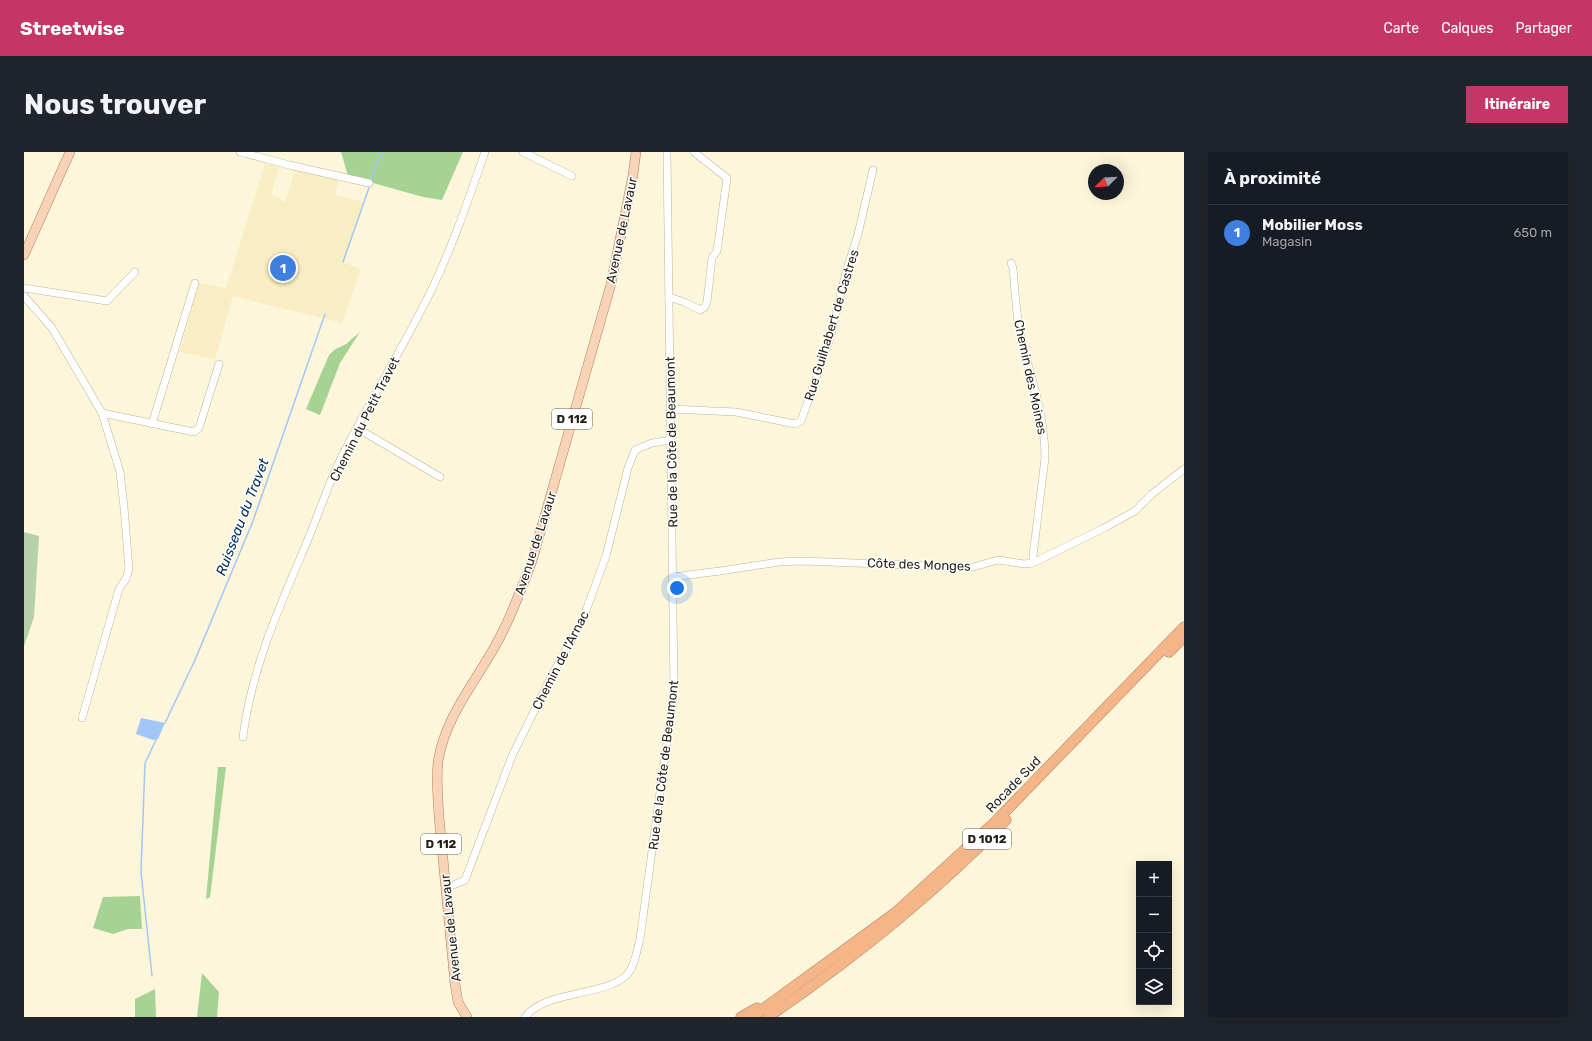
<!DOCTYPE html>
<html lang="fr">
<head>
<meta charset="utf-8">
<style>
  body { margin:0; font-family:Rubik,sans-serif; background:#20242c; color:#f1f3f6 }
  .controls { position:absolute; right:12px; bottom:12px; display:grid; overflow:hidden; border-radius:0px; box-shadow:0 4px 16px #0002 }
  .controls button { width:36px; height:36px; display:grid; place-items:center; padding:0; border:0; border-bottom:1px solid #363941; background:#171b24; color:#f1f3f6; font:20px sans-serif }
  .compass { position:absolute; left:1064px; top:12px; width:36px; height:36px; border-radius:50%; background:#171b24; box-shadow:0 4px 16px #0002; rotate:246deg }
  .you { position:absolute; left:653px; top:436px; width:14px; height:14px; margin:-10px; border:3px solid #fff; border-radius:50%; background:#1a73e8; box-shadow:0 0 0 6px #1a73e833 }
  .badge { display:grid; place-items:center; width:26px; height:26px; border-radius:50%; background:#c33666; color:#fff; font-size:13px; font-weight:700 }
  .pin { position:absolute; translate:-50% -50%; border:2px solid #fff; box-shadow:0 1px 4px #0006 }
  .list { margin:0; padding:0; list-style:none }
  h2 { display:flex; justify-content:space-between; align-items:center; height:52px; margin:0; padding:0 16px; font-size:17px }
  h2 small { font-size:13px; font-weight:400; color:#9ea1a6 }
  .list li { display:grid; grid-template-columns:26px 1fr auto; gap:12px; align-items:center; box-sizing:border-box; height:56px; padding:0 16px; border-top:1px solid #363941 }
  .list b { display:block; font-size:15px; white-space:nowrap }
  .list p { margin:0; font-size:13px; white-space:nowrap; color:#9ea1a6 }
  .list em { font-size:13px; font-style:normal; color:#9ea1a6 }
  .icon { flex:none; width:22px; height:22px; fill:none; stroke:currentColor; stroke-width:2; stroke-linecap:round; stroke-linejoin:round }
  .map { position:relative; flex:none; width:1160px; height:865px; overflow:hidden; border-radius:0px }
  header { display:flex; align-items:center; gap:24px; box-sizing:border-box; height:56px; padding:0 20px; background:#c33666; color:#fff }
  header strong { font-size:19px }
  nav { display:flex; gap:22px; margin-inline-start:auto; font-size:14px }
  .intro { display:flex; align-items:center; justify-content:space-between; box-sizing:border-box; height:96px; padding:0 24px }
  h1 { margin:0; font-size:28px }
  .button { padding:10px 18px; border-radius:0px; background:#c33666; color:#fff; font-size:14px; font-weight:700 }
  main { display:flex; gap:24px; padding:0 24px }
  aside { flex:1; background:#171b24; border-radius:0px; box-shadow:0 4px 16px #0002 }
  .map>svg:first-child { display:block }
  .built { fill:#f9eec3 }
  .green { fill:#b5d0aa }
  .forest { fill:#a6d394 }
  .water { fill:#a2c7f7 }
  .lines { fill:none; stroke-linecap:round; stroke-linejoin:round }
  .stream { stroke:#a2c7f7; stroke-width:1.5 }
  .minor-casing { stroke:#bdb593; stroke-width:8 }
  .major-casing { stroke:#aa805f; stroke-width:10 }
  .highway-casing { stroke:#aa805f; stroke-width:11 }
  .minor { stroke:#fff; stroke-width:7 }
  .major { stroke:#f8d3b8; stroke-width:9 }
  .highway { stroke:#f4b589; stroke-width:10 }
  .labels { text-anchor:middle; stroke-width:3; stroke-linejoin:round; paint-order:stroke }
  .shield { fill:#fff; stroke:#646259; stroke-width:1 }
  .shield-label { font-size:12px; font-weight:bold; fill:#221f12 }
  .street-label { font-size:13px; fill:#221f12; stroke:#fff }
  .water-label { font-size:14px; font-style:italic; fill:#013064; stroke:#fff }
</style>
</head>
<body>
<header>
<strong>Streetwise</strong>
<nav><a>Carte</a><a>Calques</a><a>Partager</a></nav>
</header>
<div class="intro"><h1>Nous trouver</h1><a class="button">Itinéraire</a></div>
<main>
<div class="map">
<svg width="1160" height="865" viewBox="0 0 1160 865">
  <rect width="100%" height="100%" fill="#fdf6da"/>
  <polygon class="built" points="241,12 255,15 247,43 255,46 261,51 271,18 315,28 311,43 340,50 319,110 337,117 318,171 209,144 191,207 156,200 175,131 202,136"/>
  <polygon class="green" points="0,380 15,384 10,465 0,494"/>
  <g class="forest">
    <polygon points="317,0 439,0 418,48 399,45 324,24"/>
    <polygon points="336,180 316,211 296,263 282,257 305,203 310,198 322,192"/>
    <polygon points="194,615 202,615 186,745 182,747"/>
    <polygon points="116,744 118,777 104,777 89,782 69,776 79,745"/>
    <polygon points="178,821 195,840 193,865 173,865"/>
    <polygon points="131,837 132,865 111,865 111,847"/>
  </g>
  <polygon class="water" points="117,566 141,571 134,587 129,588 112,582"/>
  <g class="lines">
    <g class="stream">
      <polyline points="347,29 350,17 359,0"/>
      <polyline points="319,110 346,33"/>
      <polyline points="141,571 171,508 229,369 301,162"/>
      <polyline points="128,824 117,720 121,611 132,588"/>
    </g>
    <g class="minor-casing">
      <g id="minor">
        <polyline points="216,0 265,13 345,31"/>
        <polyline points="499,0 548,24"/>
        <path d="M987,111L989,116C991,139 992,163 997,186C1007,226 1021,264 1021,306L1009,404V411"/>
        <polyline points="0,136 83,149 111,120"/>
        <polyline points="0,144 28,176 78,261 96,320 100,355 105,417 102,427 95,437 58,566"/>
        <polyline points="645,145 660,150 676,158 681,155 683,150 688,106 693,99 703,26 670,0"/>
        <polyline points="646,257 712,260 771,272 777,269 807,183 822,120 834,82 849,18"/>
        <polyline points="78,261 170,280 175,276 195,212"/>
        <polyline points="128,272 171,131"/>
        <polyline points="333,276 416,325"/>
        <polyline points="649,425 696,419 755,410 777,409 939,415 949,415 974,408 1000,412 1009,411 1080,376 1111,359 1128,342 1160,317"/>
        <path d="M219,585C227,519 254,458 280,397C293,367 303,335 317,306C346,249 380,194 408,137C429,93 445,46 461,0"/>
        <polyline points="422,736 441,728 488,604 527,525 559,467 582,404 604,316 611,298 628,291 647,288"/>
        <path d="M501,865C523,836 587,846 606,819C612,809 613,797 616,787L650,538L643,0"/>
      </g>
    </g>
    <g class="major-casing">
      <g id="major">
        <polyline points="0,103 46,0"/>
        <path d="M443,865L434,850L431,832L415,665C414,647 412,628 414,610C421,563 455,526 476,485C489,460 498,435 508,409L587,132L609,23L612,0"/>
      </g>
    </g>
    <g class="highway-casing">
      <g id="highway">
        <polyline points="1145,500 1160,485"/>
        <polyline points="717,865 733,856"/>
        <polyline points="728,865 871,761 970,671 1160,475"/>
        <path d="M744,865C829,807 910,742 982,668"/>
      </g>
    </g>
    <use href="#minor" class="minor"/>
    <use href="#major" class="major"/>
    <use href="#highway" class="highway"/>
  </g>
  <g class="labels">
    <g class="shield">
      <rect x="528" y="257" width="40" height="20" rx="3"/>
      <rect x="939" y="677" width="48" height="20" rx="3"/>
      <rect x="397" y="682" width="40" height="20" rx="3"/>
    </g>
    <g class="shield-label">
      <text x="548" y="271">D 112</text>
      <text x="963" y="691">D 1012</text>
      <text x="417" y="696">D 112</text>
    </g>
    <g class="street-label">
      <text transform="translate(597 78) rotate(-78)" y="5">Avenue de Lavaur</text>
      <text transform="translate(807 173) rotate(-73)" y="5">Rue Guilhabert de Castres</text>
      <text transform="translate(1007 225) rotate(78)" y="5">Chemin des Moines</text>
      <text transform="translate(340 267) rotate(-63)" y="5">Chemin du Petit Travet</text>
      <text transform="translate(647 290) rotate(-91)" y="5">Rue de la Côte de Beaumont</text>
      <text transform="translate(511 391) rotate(-72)" y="5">Avenue de Lavaur</text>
      <text transform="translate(895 412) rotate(2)" y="5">Côte des Monges</text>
      <text transform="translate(536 508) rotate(-63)" y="5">Chemin de l'Arnac</text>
      <text transform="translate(639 613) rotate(-83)" y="5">Rue de la Côte de Beaumont</text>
      <text transform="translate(989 632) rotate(-46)" y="5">Rocade Sud</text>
      <text transform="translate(426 776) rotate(-96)" y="5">Avenue de Lavaur</text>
    </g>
    <g class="water-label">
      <text transform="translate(218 365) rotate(-69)" y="5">Ruisseau du Travet</text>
    </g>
  </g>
</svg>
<div class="controls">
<button>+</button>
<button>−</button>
<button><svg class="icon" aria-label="locate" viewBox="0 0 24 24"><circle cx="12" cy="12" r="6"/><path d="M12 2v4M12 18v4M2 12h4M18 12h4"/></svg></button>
<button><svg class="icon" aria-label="layers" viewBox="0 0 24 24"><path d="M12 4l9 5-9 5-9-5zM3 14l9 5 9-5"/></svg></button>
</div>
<svg class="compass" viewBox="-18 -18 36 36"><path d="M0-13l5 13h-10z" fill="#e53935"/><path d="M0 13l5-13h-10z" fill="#9ea1a6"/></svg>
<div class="you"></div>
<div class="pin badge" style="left:259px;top:116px;background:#3f7fe0">1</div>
</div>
<aside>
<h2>À proximité<small></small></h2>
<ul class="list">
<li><span class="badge" style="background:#3f7fe0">1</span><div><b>Mobilier Moss</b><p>Magasin</p></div><em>650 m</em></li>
</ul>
</aside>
</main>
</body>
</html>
